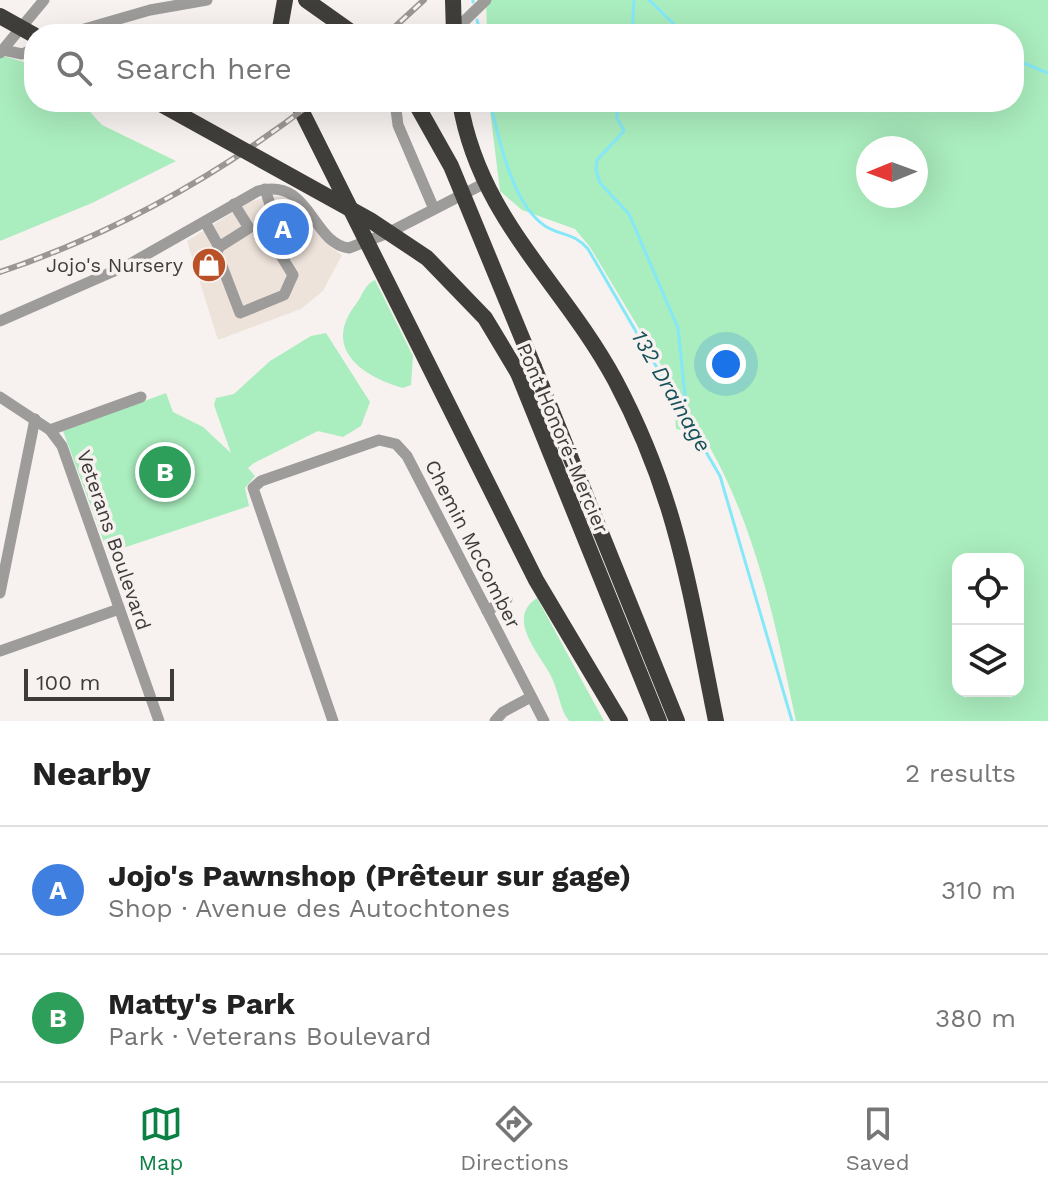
<!DOCTYPE html>
<html lang="en">
<head>
<meta charset="utf-8">
<style>
  body { margin:0; font-family:"Work Sans",sans-serif; background:#f2f2f2; color:#222 }
  .controls { position:absolute; right:24px; bottom:24px; display:grid; overflow:hidden; border-radius:16px; box-shadow:0 8px 32px #0002 }
  .controls button { width:72px; height:72px; display:grid; place-items:center; padding:0; border:0; border-bottom:2px solid #e0e0e0; background:#fff; color:#222; font:40px sans-serif }
  .compass { position:absolute; left:856px; top:136px; width:72px; height:72px; border-radius:50%; background:#fff; box-shadow:0 8px 32px #0002; rotate:269deg }
  .scale { position:absolute; left:24px; bottom:20px; width:150px; box-sizing:border-box; padding-left:8px; border:4px solid #3e3c3b; border-top:0; font-size:22px; line-height:28px; white-space:nowrap; color:#3e3c3b; -webkit-text-stroke:6px #f7f2ef; paint-order:stroke }
  .you { position:absolute; left:726px; top:364px; width:28px; height:28px; margin:-20px; border:6px solid #fff; border-radius:50%; background:#1a73e8; box-shadow:0 0 0 12px #1a73e833 }
  .badge { display:grid; place-items:center; width:52px; height:52px; border-radius:50%; background:#0b8043; color:#fff; font-size:26px; font-weight:700 }
  .pin { position:absolute; translate:-50% -50%; border:4px solid #fff; box-shadow:0 2px 8px #0006 }
  .list { margin:0; padding:0; list-style:none }
  h2 { display:flex; justify-content:space-between; align-items:center; height:104px; margin:0; padding:0 32px; font-size:34px }
  h2 small { font-size:26px; font-weight:400; color:#767676 }
  .list li { display:grid; grid-template-columns:52px 1fr auto; gap:24px; align-items:center; box-sizing:border-box; height:128px; padding:0 32px; border-top:2px solid #e0e0e0 }
  .list b { display:block; font-size:30px; white-space:nowrap }
  .list p { margin:0; font-size:26px; white-space:nowrap; color:#767676 }
  .list em { font-size:26px; font-style:normal; color:#767676 }
  .icon { flex:none; width:44px; height:44px; fill:none; stroke:currentColor; stroke-width:2; stroke-linecap:round; stroke-linejoin:round }
  .map { position:relative; flex:none; width:1048px; height:721px; overflow:hidden }
  .search { position:absolute; background:#fff; box-shadow:0 8px 32px #0002; left:24px; right:24px; top:24px; height:88px; display:flex; align-items:center; gap:20px; box-sizing:border-box; padding:0 28px; border-radius:32px; color:#767676; font-size:30px }
  .sheet { height:360px; background:#fff }
  nav { display:flex; justify-content:space-around; align-items:center; box-sizing:border-box; height:112px; border-top:2px solid #e0e0e0; background:#fff; font-size:22px; color:#767676 }
  nav a { display:grid; justify-items:center; gap:4px }
  nav .on { color:#0b8043 }
  .map>svg:first-child { display:block }
  .built { fill:#eee3db }
  .green { fill:#aaedbe; fill-rule:evenodd }
  .lines { fill:none; stroke-linecap:round; stroke-linejoin:round }
  .stream { stroke:#85e8f8; stroke-width:3 }
  .minor { stroke:#9d9c9b; stroke-width:11 }
  .highway { stroke:#403e3a; stroke-width:16 }
  .rail-casing { stroke:#9a9694; stroke-width:6 }
  .rail { stroke:#f7f2ef; stroke-width:3; stroke-dasharray:9; stroke-linecap:butt }
  .highway-bridge { stroke:#403e3a; stroke-width:16 }
  .labels { text-anchor:middle; stroke-width:7; stroke-linejoin:round; paint-order:stroke }
  .poi-label { font-size:20px; fill:#3e3c3b; stroke:#f7f2ef; text-anchor:end }
  .street-label { font-size:20px; fill:#3e3c3b; stroke:#f7f2ef }
  .water-label { font-size:22px; font-style:italic; fill:#17525a; stroke:#f7f2ef }
</style>
</head>
<body>
<div class="map">
<svg width="1048" height="721" viewBox="0 0 1048 721">
  <rect width="100%" height="100%" fill="#f7f2ef"/>
  <polygon class="built" points="267,196 283,197 297,205 329,246 342,255 323,291 301,309 218,340 187,241 248,203"/>
  <g class="green">
    <path d="M486,0H1048V721H796C775,622 755,521 702,434L676,429L674,398L667,375L590,247L575,229L522,210L500,191L490,110V102H1014V34H487ZM868,148H916V196H868ZM958,559H1018V691H958Z"/>
    <polygon points="0,55 34,65 34,102 81,102 102,125 176,161 92,203 0,241"/>
    <path d="M375,280L413,356L411,385L403,388C361,376 322,348 356,304C363,295 364,285 375,280Z"/>
    <polygon points="326,333 370,402 361,426 343,437 318,431 254,463 248,468 255,476 245,488 249,506 108,553 63,431 166,393 173,412 203,427 231,453 214,405 216,398 234,394 270,361 311,336"/>
    <path d="M537,598L604,721H569L565,715C559,702 557,687 550,674C538,652 506,618 537,598Z"/>
  </g>
  <g class="lines">
    <g class="stream">
      <polyline points="473,0 473,2"/>
      <polyline points="649,0 684,34"/>
      <polyline points="477,20 481,34"/>
      <polyline points="632,34 634,0"/>
      <polyline points="743,34 759,30 776,34"/>
      <polyline points="1014,59 1048,73"/>
      <path d="M490,102C499,139 512,204 545,226C561,236 575,233 588,249L720,476L792,721"/>
      <polyline points="617,102 617,118 624,131 597,160 596,170 600,183 629,214 678,328 687,414"/>
    </g>
    <g class="minor">
      <polyline points="452,33 486,0"/>
      <polyline points="67,34 150,10 207,0"/>
      <polyline points="3,50 22,54 34,49"/>
      <polyline points="0,53 44,0"/>
      <polyline points="395,102 398,125 434,209"/>
      <polyline points="205,222 219,247 249,228 234,204"/>
      <polyline points="219,247 217,253 240,313 284,295 293,275 269,236 275,220 265,189"/>
      <path d="M0,321L128,265L258,191C311,177 311,243 349,248L388,233L485,183"/>
      <polyline points="0,397 50,430 62,446 159,721"/>
      <polyline points="50,430 141,397"/>
      <polyline points="0,593 35,419"/>
      <polyline points="487,611 507,599"/>
      <polyline points="0,651 119,609"/>
      <polyline points="333,721 253,488 261,481 379,440 396,444 407,456 544,721"/>
      <polyline points="495,721 503,712 531,697"/>
    </g>
    <g class="highway">
      <polyline points="306,0 354,34"/>
      <polyline points="453,0 454,34"/>
      <polyline points="279,34 285,0"/>
      <polyline points="297,102 536,580 620,721"/>
      <path d="M460,102C479,218 562,282 615,380C678,498 690,593 716,721"/>
      <polyline points="534,367 677,721"/>
      <polyline points="518,373 659,721"/>
    </g>
    <g class="rail-casing">
      <g id="rail">
        <polyline points="387,34 424,0"/>
        <path d="M0,272C113,234 219,175 313,102"/>
      </g>
    </g>
    <use href="#rail" class="rail"/>
    <g class="highway-bridge">
      <polyline points="0,16 34,35"/>
      <polyline points="157,102 370,220 427,258 485,318 518,373"/>
      <polyline points="415,102 451,166 534,367"/>
    </g>
  </g>
  <defs>
    <g id="shop-disc" transform="scale(1.8)"><circle r="9.5" fill="#b95229" stroke="#f7f2ef"/><path d="M-5-2.5h2.3a2.7 3.5 0 0 1 5.4 0H5L5.5 6h-11ZM-1.5-2.5h3a1.5 2.3 0 0 0-3 0Z" fill="#fff"/></g>
  </defs>
  <g fill-rule="evenodd">
    <use href="#shop-disc" x="209" y="265"/>
  </g>
  <g class="labels">
    <g class="poi-label">
      <text x="183" y="272">Jojo's Nursery</text>
    </g>
    <g class="street-label">
      <text transform="translate(563 438) rotate(67)" y="7">Pont Honoré-Mercier</text>
      <text transform="translate(114 540) rotate(71)" y="7">Veterans Boulevard</text>
      <text transform="translate(473 544) rotate(63)" y="7">Chemin McComber</text>
    </g>
    <g class="water-label">
      <text transform="translate(672 391) rotate(60)" y="8">132 Drainage</text>
    </g>
  </g>
</svg>
<div class="controls">
<button><svg class="icon" aria-label="locate" viewBox="0 0 24 24"><circle cx="12" cy="12" r="6"/><path d="M12 2v4M12 18v4M2 12h4M18 12h4"/></svg></button>
<button><svg class="icon" aria-label="layers" viewBox="0 0 24 24"><path d="M12 4l9 5-9 5-9-5zM3 14l9 5 9-5"/></svg></button>
</div>
<svg class="compass" viewBox="-18 -18 36 36"><path d="M0-13l5 13h-10z" fill="#e53935"/><path d="M0 13l5-13h-10z" fill="#767676"/></svg>
<div class="scale">100 m</div>
<div class="you"></div>
<div class="pin badge" style="left:283px;top:229px;background:#3f7fe0">A</div>
<div class="pin badge" style="left:165px;top:472px;background:#2e9e5b">B</div>
<div class="search"><svg class="icon" aria-label="search" viewBox="0 0 24 24"><circle cx="10" cy="10" r="6"/><path d="M15 15l6 6"/></svg>Search here</div>
</div>
<section class="sheet">
<h2>Nearby<small>2 results</small></h2>
<ul class="list">
<li><span class="badge" style="background:#3f7fe0">A</span><div><b>Jojo's Pawnshop (Prêteur sur gage)</b><p>Shop · Avenue des Autochtones</p></div><em>310 m</em></li>
<li><span class="badge" style="background:#2e9e5b">B</span><div><b>Matty's Park</b><p>Park · Veterans Boulevard</p></div><em>380 m</em></li>
</ul>
</section>
<nav>
<a class="on"><svg class="icon" aria-label="map" viewBox="0 0 24 24"><path d="M3 6l6-2 6 2 6-2v14l-6 2-6-2-6 2zM9 4v14M15 6v14"/></svg>Map</a>
<a><svg class="icon" aria-label="directions" viewBox="0 0 24 24"><path d="M12 3l9 9-9 9-9-9zM9 14v-3h6M13 9l2 2-2 2"/></svg>Directions</a>
<a><svg class="icon" aria-label="saved" viewBox="0 0 24 24"><path d="M7 4h10v16l-5-4-5 4z"/></svg>Saved</a>
</nav>
</body>
</html>
